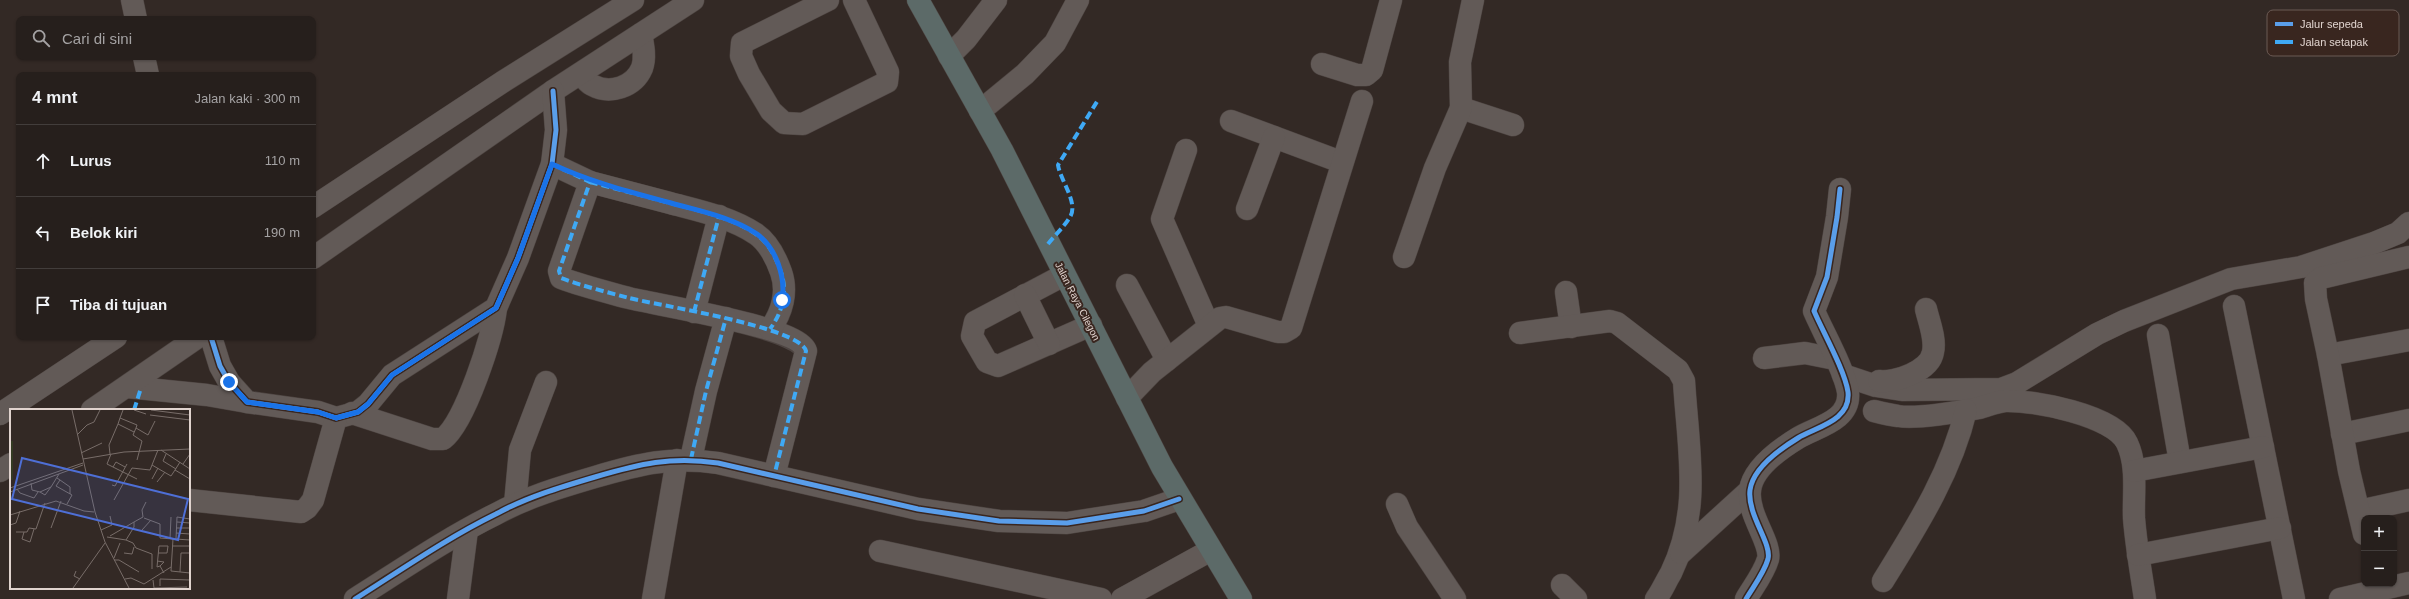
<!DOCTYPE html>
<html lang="id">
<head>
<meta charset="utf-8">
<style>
  body { margin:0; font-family:Helvetica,sans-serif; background:#322c29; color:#f1f3f6 }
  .controls { position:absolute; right:12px; bottom:12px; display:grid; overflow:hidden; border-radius:8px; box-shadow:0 1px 3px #0004 }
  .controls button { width:36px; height:36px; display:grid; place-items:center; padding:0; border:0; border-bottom:1px solid #423d3b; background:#261f1c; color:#f1f3f6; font:20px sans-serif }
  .stop { position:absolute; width:12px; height:12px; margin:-9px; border:3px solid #1a73e8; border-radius:50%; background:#fff }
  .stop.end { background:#1a73e8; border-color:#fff; box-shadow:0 1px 4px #0008 }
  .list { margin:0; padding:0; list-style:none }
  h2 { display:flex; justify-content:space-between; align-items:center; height:52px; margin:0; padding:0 16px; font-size:17px }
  h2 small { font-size:13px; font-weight:400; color:#a4a2a3 }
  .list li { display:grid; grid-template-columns:26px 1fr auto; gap:12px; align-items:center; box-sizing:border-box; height:72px; padding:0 16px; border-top:1px solid #423d3b }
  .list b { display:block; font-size:15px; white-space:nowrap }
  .list em { font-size:13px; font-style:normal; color:#a4a2a3 }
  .icon { flex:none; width:22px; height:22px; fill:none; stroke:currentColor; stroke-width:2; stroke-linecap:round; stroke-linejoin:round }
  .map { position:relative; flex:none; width:2409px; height:599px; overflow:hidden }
  .search { position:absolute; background:#261f1c; box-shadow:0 1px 3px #0004; left:16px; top:16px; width:300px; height:44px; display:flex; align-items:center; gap:10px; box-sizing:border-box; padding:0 14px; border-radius:8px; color:#a4a2a3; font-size:15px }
  .panel { position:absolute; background:#261f1c; box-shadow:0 1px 3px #0004; left:16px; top:72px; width:300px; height:268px; border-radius:8px }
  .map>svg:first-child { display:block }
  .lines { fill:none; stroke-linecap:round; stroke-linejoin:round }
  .minor-casing { stroke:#4d4441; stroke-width:23 }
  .highway-casing { stroke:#4d4441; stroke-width:23 }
  .minor { stroke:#625a57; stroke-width:22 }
  .highway { stroke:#5c6a68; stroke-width:22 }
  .quiet { stroke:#3fa9f5; stroke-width:4; stroke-dasharray:8 4; stroke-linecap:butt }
  .cycleway-casing { stroke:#39261f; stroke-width:8 }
  .cycleway { stroke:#5a9eea; stroke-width:5 }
  .route { stroke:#1a73e8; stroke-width:5 }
  .labels { text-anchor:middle; stroke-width:4; stroke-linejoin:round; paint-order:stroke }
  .street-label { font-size:10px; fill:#e0d3ce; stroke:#39261f }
  .inset-road { fill:none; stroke:#786d69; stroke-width:1 }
  .view { fill:#4e6fd6; fill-opacity:0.15; stroke:#4e6fd6; stroke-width:2 }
  .inset-edge { fill:none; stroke:#e0d3ce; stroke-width:2 }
  .key { fill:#39261f; stroke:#6b5a54; stroke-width:1 }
  .key-label { font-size:11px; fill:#e0d3ce }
</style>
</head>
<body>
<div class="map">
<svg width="2409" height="599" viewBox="0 0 2409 599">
  <rect width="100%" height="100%" fill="#332925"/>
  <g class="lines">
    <g class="minor-casing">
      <g id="minor">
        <polyline points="132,0 136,19"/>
        <polyline points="828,0 742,43 741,56 749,74 771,111 784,123 803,124 887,82 888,72 854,0"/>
        <polyline points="949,56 966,39 996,0"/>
        <polyline points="144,57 148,75"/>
        <polyline points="1322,64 1357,75 1366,75 1372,70 1391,0"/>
        <path d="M581,74C584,78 588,83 592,85C610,95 634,87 642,68C646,57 643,44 641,34"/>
        <polyline points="1461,108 1513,125"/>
        <polyline points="980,111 1025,74 1055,43 1078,0"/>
        <polyline points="1231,121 1341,162"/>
        <polyline points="1186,150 1162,219 1209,326"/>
        <path d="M552,164L590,182L559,271L561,278C582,286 607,292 629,298C656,305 800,327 806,351L774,476"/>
        <path d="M590,182C617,189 644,196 670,203C700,211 730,217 756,234C769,243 776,258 781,272C788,292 782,313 770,329"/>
        <polyline points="313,207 504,81 633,0"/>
        <polyline points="1247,209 1274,137"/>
        <polyline points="1404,257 1435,168 1461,108 1460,62 1473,0"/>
        <polyline points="313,258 553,91 693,0"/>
        <polyline points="1064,275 975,322 972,336 987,362 998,366 1091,325"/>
        <polyline points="1127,285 1167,360"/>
        <polyline points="1566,292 1571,327"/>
        <polyline points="1025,295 1049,344"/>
        <polyline points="2234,306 2294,599"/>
        <polyline points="694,312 719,216"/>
        <path d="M1520,333L1610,321L1617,323L1678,370L1684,381C1688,449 1702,509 1671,573C1666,581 1662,591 1656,599"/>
        <polyline points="2158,335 2180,462"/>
        <polyline points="211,337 220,366 229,382 247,402 318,412 336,418 358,412 368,404 392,375 496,308 518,258 552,164 556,130 553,91"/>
        <polyline points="2328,355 2409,340"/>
        <polyline points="1764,358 1805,353 1835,359"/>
        <polyline points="1843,375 1876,386 1902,390 2001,389 2017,383 2097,334 2124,321 2231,279 2301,267 2374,243 2398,233 2409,223"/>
        <path d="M1879,381C1895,383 1930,371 1933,352C1936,339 1929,322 1926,309"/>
        <polyline points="127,387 207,395 247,402"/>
        <polyline points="1127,398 1152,372 1220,318 1226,317 1278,332 1284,332 1291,328 1362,101"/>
        <polyline points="92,410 198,337"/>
        <path d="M1874,411C1882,413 1890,415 1898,416C1916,419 1960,412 1979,408C1987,406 1996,402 2005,401C2033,400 2114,415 2127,443C2138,466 2133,494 2134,518C2136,545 2141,572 2145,599"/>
        <path d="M352,413L432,439H443C465,422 493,336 496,308"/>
        <polyline points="0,414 116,337"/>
        <polyline points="2342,434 2409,420"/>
        <polyline points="691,459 706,391 726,318"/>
        <polyline points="0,471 11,464"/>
        <polyline points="2134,471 2263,447"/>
        <polyline points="189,500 301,512 307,508 313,500 336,418"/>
        <polyline points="515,504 520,450 546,382"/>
        <polyline points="1397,504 1407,527 1455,599"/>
        <polyline points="2359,511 2409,500"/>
        <polyline points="2364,534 2349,471 2328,355 2316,299 2315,283 2321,278 2409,257"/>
        <polyline points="880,551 1101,599"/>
        <polyline points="1681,553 1750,490"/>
        <polyline points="2138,555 2280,528"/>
        <path d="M1883,581C1917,526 1951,473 1966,410"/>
        <polyline points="1562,585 1576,599"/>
        <path d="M355,599C401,570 447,538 496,514C527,497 561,487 595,477C639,464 671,456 718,463L918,509L999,521L1067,523L1144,511L1179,499"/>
        <polyline points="458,599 467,530"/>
        <polyline points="653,599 677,460"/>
        <polyline points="1122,599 1211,550"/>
        <path d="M1746,599C1753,587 1764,573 1768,559C1772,543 1747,515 1750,490C1753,468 1780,449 1798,438C1816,427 1851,421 1848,392C1845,371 1823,332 1814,311L1827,277L1837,217L1840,189"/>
        <polyline points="2340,599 2409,583"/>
      </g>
    </g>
    <g class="highway-casing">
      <polyline id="highway" points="918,0 1002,150 1162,467 1241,599"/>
    </g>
    <use href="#minor" class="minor"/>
    <use href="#highway" class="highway"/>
    <g class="quiet">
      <path d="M552,164L590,182L559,271L561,278C582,286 607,292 629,298C656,305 800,327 806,351L774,476"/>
      <path d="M590,182C617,189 644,196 670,203C700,211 730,217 756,234C769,243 776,258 781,272C788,292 782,313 770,329"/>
      <path d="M1048,244C1055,235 1064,227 1070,217C1079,203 1060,180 1058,165L1098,100"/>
      <polyline points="694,312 719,216"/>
      <polyline points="134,410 141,388"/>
      <polyline points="691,459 706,391 726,318"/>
    </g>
    <g class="cycleway-casing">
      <g id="cycleway">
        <polyline points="211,337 220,366 229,382 247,402 318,412 336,418 358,412 368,404 392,375 496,308 518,258 552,164 556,130 553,91"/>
        <path d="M355,599C401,570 447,538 496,514C527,497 561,487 595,477C639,464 671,456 718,463L918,509L999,521L1067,523L1144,511L1179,499"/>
        <path d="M1746,599C1753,587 1764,573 1768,559C1772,543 1747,515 1750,490C1753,468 1780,449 1798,438C1816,427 1851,421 1848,392C1845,371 1823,332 1814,311L1827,277L1837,217L1840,189"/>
      </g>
    </g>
    <use href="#cycleway" class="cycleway"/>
  </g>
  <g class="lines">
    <path class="route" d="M229,382L247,402L318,412L336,418L358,412L368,404L392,375L496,308L518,258L552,164C590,182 630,192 671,203C699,211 732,217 757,234C776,248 786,277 782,300"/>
  </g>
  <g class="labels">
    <g class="street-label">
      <text transform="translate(1078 301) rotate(63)" y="4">Jalan Raya Cilegon</text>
    </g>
  </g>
  <g transform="translate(10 409)">
    <rect width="180" height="180" fill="#332925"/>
    <path d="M0,32H3V71H0Z" fill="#333922"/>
    <path class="inset-road" d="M62,1L85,103L95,133L119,179M113,1L110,9L127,16L126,19L138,26L145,12M124,1L136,5M141,1L180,6M140,6L180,11M110,9L108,15L124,23M126,19L123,26L132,32L127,51M67,26L77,16L84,13L90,1M151,41L180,60M71,44L92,34M100,45L99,36L108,15M101,45L97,55L127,70M156,45L153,52L166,60M73,50L114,43L180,40M170,53L165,61L180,70M173,55L180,45M142,56L161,67L165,61M103,58L106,53L115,58M47,69L50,71L46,77L62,86L57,95M142,70L148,59M50,71L60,78V85M147,73L155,63M21,74L22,81L30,83L41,78L49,65M102,76L105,77L117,55M0,79L73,54M7,80L10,84L24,89L28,83M0,83L73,56M30,83L35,86L41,78M104,91L122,59L140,61L148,41M0,106L46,92L74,102L84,103M134,109L150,115V129L163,130L161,162M167,113L180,114M0,116L6,114L10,102M41,119L51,92M166,119H180M91,121L102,116L100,107M132,121L141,111M6,123H17L19,119L26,120L35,94M14,123L12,130L20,133L24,120M166,124L180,125M100,127L124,113M97,128L116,131L123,134L126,139L142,145V160M160,130L161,108M165,130L180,131M166,130L167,108L180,110M116,131L124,118V113L133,108L132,101L136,93M162,137H180M114,144L122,145L124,138M148,144H157L158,137H149L147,158L150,157L154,164M104,149L110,134M104,151H109L129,163M147,152L154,153L150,157M66,162L64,167L70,170M161,162L180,164M170,163L171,144H180M115,170L121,169L134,175L161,158M143,171L144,179L177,178M150,177V170L180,171M63,179L95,134"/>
    <path class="view" d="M12,49L178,90L168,131L2,90Z"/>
    <rect width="180" height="180" class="inset-edge"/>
  </g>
  <rect x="2267" y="10" width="132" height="46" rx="6" class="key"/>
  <rect x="2275" y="22" width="18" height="4" fill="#5a9eea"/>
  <rect x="2275" y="40" width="18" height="4" fill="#3fa9f5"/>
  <g class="key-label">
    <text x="2300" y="28">Jalur sepeda</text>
    <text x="2300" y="46">Jalan setapak</text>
  </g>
</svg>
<div class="controls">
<button>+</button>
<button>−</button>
</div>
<div class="stop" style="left:782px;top:300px"></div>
<div class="stop end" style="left:229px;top:382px"></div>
<div class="search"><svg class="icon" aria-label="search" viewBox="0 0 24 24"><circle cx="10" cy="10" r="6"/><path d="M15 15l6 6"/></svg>Cari di sini</div>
<section class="panel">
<h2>4 mnt<small>Jalan kaki · 300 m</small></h2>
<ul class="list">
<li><svg class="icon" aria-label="ahead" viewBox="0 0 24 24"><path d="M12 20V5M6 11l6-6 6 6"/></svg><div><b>Lurus</b></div><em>110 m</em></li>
<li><svg class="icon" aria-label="left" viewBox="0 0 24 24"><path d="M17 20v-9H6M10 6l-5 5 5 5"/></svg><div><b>Belok kiri</b></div><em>190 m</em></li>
<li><svg class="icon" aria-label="arrive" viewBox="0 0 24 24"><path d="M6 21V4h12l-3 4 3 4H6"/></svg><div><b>Tiba di tujuan</b></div></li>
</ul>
</section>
</div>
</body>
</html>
